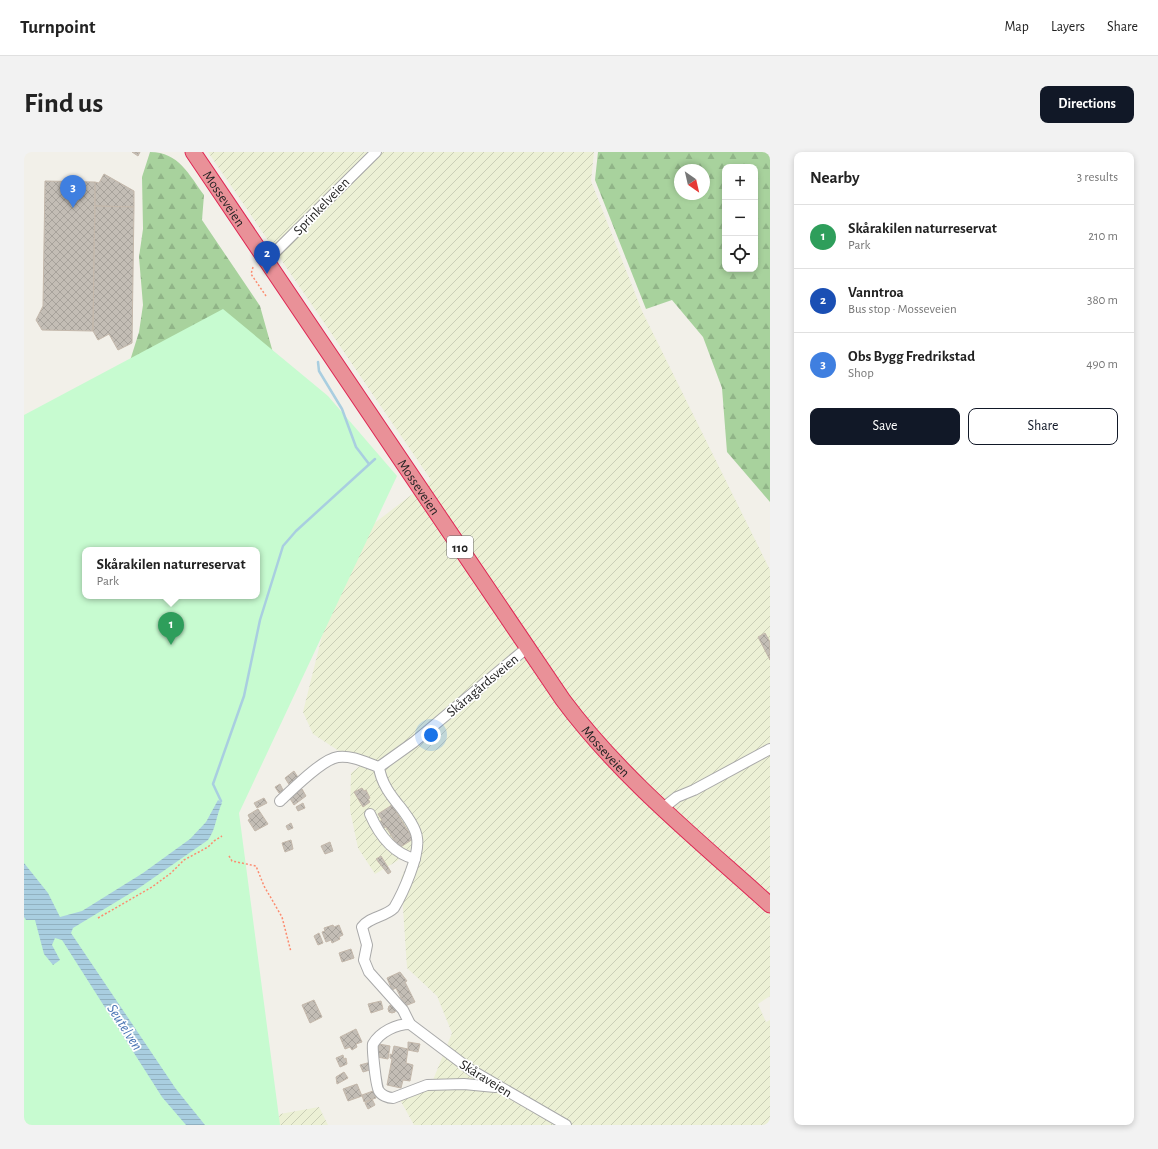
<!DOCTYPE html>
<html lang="en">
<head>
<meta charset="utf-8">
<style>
  body { margin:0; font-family:"Alegreya Sans",sans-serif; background:#f2f2f2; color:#222 }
  .controls { position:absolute; right:12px; top:12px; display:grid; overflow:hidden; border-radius:8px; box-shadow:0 2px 6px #0003 }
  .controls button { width:36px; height:36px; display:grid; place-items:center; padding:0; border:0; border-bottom:1px solid #e0e0e0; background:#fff; color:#222; font:20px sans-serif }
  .compass { position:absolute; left:650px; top:12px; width:36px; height:36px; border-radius:50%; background:#fff; box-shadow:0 2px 6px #0003; rotate:146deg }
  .you { position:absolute; left:407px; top:583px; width:14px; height:14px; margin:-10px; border:3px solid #fff; border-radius:50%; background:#1a73e8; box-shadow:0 0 0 6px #1a73e833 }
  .badge { display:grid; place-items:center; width:26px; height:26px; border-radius:50%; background:#111827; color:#fff; font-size:13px; font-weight:700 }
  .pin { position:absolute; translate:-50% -33px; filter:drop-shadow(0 1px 2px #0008) }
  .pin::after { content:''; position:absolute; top:21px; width:14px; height:12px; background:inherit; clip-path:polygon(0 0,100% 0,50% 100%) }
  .popup { position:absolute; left:58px; top:395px; width:178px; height:52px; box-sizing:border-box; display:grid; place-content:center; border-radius:8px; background:#fff; filter:drop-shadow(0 1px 3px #0005); font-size:13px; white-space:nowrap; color:#767676 }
  .popup b { font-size:15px; color:#222 }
  .popup::after { content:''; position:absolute; left:50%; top:100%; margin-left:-8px; border:8px solid transparent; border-top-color:#fff }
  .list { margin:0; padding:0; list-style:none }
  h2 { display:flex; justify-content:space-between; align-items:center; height:52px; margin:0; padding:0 16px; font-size:17px }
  h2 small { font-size:13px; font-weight:400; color:#767676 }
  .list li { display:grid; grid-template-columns:26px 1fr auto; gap:12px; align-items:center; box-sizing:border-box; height:64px; padding:0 16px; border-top:1px solid #e0e0e0 }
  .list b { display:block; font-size:15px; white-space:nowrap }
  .list p { margin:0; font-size:13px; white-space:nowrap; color:#767676 }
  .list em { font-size:13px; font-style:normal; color:#767676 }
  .actions { display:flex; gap:8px; padding:12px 16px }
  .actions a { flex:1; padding:9px 0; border:1px solid #111827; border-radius:8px; text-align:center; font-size:14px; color:#111827 }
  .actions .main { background:#111827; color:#fff }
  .icon { flex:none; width:22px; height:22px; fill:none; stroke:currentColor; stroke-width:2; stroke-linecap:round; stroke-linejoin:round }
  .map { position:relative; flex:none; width:746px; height:973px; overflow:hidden; border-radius:8px }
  header { display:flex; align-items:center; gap:24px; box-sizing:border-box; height:56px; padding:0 20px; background:#fff; border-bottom:1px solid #e0e0e0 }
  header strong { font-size:19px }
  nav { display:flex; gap:22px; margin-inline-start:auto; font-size:14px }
  .intro { display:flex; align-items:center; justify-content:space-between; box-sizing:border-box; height:96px; padding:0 24px }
  h1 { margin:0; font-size:28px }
  .button { padding:10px 18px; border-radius:8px; background:#111827; color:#fff; font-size:14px; font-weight:700 }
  main { display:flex; gap:24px; padding:0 24px }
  aside { flex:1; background:#fff; border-radius:8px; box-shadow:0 2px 6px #0003 }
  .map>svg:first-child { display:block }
  .farmland { fill:url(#farmland-furrows) }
  .forest { fill:url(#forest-firs); fill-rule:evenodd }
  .park { fill:#c7fbd0; fill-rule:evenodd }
  .water { fill:url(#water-rules) }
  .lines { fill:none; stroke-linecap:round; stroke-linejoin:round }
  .stream { stroke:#a9cee0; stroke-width:2.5 }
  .building { fill:url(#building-cross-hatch); stroke:#c4b8ab }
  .minor-casing { stroke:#a9a9a9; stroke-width:12 }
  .highway-casing { stroke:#df2754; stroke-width:17 }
  .path { stroke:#fc8c70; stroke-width:1.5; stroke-dasharray:2 2; stroke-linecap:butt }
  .minor { stroke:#fff; stroke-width:10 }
  .highway { stroke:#e99198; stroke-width:15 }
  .labels { text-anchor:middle; stroke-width:3.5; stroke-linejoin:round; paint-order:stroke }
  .shield { fill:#fff; stroke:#646464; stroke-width:1 }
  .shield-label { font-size:13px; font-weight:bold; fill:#222 }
  .street-label { font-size:14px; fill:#222; stroke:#fff }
  .water-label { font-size:15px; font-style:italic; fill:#4b76b5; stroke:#fff }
</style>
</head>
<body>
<header>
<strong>Turnpoint</strong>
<nav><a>Map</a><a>Layers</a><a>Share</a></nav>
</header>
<div class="intro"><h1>Find us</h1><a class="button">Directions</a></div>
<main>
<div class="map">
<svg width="746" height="973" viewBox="0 0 746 973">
  <defs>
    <pattern id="farmland-furrows" width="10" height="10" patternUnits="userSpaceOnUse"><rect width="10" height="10" fill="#ecf0d5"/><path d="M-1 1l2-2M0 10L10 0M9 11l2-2" fill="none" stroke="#caceb7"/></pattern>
    <pattern id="forest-firs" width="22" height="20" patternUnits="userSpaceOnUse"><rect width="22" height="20" fill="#a8d29d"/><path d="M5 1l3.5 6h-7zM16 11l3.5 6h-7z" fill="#90b487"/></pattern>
    <pattern id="water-rules" width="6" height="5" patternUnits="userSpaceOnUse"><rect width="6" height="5" fill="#a9cee0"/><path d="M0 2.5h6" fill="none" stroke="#91b1c0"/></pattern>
    <pattern id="building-cross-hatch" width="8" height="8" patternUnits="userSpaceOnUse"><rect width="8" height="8" fill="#c3bdb5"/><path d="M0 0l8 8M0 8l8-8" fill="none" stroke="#a7a29b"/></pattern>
  </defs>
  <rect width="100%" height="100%" fill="#f2f0e9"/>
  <g class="farmland">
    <polygon points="184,0 570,0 567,29 618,159 746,418 746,844 734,852 742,870 746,868 746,973 390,973 374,944 405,938 428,881 413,844 383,816 377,726 395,690 373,709 351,722 334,696 326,658 327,621 340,611 353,612 315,599 289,582 279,560 300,476 344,376 407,328"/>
    <polygon points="295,955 304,973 253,973 256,962"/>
  </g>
  <g class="forest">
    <path d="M126,0C155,0 165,23 180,43L178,68L236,154L263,251L105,212L115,180L119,153L115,105L119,77L118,25Z"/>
    <path d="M574,0H746V350L703,300L698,236L679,185L648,148L622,157L571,28ZM701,15H731V117H701ZM656,18H680V42H656Z"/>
  </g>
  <path class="park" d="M199,157L304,244L373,324L215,661L256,973H0V263ZM61,398H233V444H61Z"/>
  <path class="water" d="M194,648L198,651C192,664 192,677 184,688L115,736L49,776L47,781L152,937L181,973H162L138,945L38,788L31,786L28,793L36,808L29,813L20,802L11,768H2L0,765V711L24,741L36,765L58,759L119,721L166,687L182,670Z"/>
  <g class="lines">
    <g class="stream">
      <polyline points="294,210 295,219 318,257 332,295 345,312"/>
      <polyline points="197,649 189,632 220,544 236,468 259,394 272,379 351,307"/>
    </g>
  </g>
  <g class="building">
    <polygon points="108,0 116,0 114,4"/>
    <polygon points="80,22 110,39 110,55 71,54 71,30 75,31"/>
    <polygon points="21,29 71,30 69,179 18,178 12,168 19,154"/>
    <polygon points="71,54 110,55 108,191 94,198 85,182 74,188 69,179"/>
    <polygon points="741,481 746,490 746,508 734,485"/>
    <polygon points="270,619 275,627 266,634 261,626"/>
    <polygon points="256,632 259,638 255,641 251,635"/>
    <polygon points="338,636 340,639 342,638 346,646 344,647 346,650 339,655 330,640"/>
    <polygon points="278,637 282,644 270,653 265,645"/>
    <polygon points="240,646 243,651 233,656 230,651"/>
    <polygon points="279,651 281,656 274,659 272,655"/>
    <polygon points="368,653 389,687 375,696 362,675 359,676 355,670 358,668 354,662"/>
    <polygon points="234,657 244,672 231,679 224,668 226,667 224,663"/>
    <polygon points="267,671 269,676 264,678 262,674"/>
    <polygon points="267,688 269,697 261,700 258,691"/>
    <polygon points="306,690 309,699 301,702 297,694"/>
    <polygon points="357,704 367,720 364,722 352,707"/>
    <polygon points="309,773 310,775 315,773 319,783 315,785 316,787 308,791 307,788 302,790 298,780 301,779 300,776"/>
    <polygon points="295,781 299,791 294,793 290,784"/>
    <polygon points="327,797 330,806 318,810 315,801"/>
    <polygon points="376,820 383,829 381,830 391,850 381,854 372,836 368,838 363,826"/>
    <polygon points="290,848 298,865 286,871 278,853"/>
    <polygon points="357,849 359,857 347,861 344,852"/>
    <circle cx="368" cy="857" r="4"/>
    <polygon points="332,877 338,890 332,892 333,895 328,898 326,895 321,897 316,885"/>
    <polygon points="384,890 396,892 394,900 384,898"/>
    <polygon points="355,892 366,894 364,907 353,905"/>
    <polygon points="370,894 384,897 382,911 389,913 386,929 379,928 377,936 363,933 368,907 366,906 366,902 368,903"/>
    <polygon points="319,903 320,907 322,906 323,912 316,915 312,906"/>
    <polygon points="347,910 349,917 339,920 336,913"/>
    <polygon points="320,920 324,926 313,932 312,925"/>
    <polygon points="333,932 338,944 324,949 319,937"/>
    <polygon points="349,939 352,946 340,950 338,943"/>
    <polygon points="348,947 351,953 344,957 341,951"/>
  </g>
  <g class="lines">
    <g class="minor-casing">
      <g id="minor">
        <polyline points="242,109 352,0"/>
        <path d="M504,495L390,590L355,615C357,631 367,644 377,656C383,664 392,676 393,686C396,703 379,741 370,756C361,765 345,765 338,775L343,793L340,808L345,820L379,858L386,872L447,918L542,973"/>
        <path d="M256,649C268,638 298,607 314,605C328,603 343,611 355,615"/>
        <polyline points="639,656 653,645 670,638 746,597"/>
        <path d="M346,662C355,683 368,701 391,707"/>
        <path d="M386,872C372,872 356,880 349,892C348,896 352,936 355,939C357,943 364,946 369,946L403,933L440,932L471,935"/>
      </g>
    </g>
    <g class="highway-casing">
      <g id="highway">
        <path id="s1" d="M169,0L539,548C597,626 674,688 746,753"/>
      </g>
    </g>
    <g class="path">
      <polyline points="229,115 227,122 242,144"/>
      <polyline points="205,704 208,709 232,714 240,734 258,765 267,800"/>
      <polyline points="74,766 128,735 147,721 160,708 184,695 190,689 198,684"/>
    </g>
    <use href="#minor" class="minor"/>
    <use href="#highway" class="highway"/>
  </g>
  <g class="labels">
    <rect class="shield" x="423" y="384" width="26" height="22" rx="3"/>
    <g class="shield-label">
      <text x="436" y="400">110</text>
    </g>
    <g class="street-label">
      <text dy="5" stroke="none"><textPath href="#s1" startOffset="56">Mosseveien</textPath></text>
      <text transform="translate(297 54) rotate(-46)" y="5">Sprinkelveien</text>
      <text dy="5" stroke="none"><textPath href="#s1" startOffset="404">Mosseveien</textPath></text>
      <text transform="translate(458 533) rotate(-40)" y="5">Skåragårdsveien</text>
      <text dy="5" stroke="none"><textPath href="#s1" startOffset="728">Mosseveien</textPath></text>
      <text transform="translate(462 926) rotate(32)" y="5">Skåraveien</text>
    </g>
    <g class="water-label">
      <text transform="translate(101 875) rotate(57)" y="5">Seutelven</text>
    </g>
  </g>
</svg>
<div class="controls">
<button>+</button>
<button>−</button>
<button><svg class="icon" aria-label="locate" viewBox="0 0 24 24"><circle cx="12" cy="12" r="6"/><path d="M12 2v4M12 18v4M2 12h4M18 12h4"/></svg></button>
</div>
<svg class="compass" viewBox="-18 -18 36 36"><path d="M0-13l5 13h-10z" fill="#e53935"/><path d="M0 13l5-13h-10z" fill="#767676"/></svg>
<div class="you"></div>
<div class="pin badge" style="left:147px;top:493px;background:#2e9e5b">1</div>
<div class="popup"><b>Skårakilen naturreservat</b>Park</div>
<div class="pin badge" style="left:243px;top:122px;background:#1a4fb4">2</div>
<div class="pin badge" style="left:49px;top:56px;background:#3f7fe0">3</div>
</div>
<aside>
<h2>Nearby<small>3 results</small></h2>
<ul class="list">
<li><span class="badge" style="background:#2e9e5b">1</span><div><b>Skårakilen naturreservat</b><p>Park</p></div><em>210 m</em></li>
<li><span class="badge" style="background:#1a4fb4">2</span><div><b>Vanntroa</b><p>Bus stop · Mosseveien</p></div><em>380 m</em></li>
<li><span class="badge" style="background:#3f7fe0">3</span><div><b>Obs Bygg Fredrikstad</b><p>Shop</p></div><em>490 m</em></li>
</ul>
<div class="actions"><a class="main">Save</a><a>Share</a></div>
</aside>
</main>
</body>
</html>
